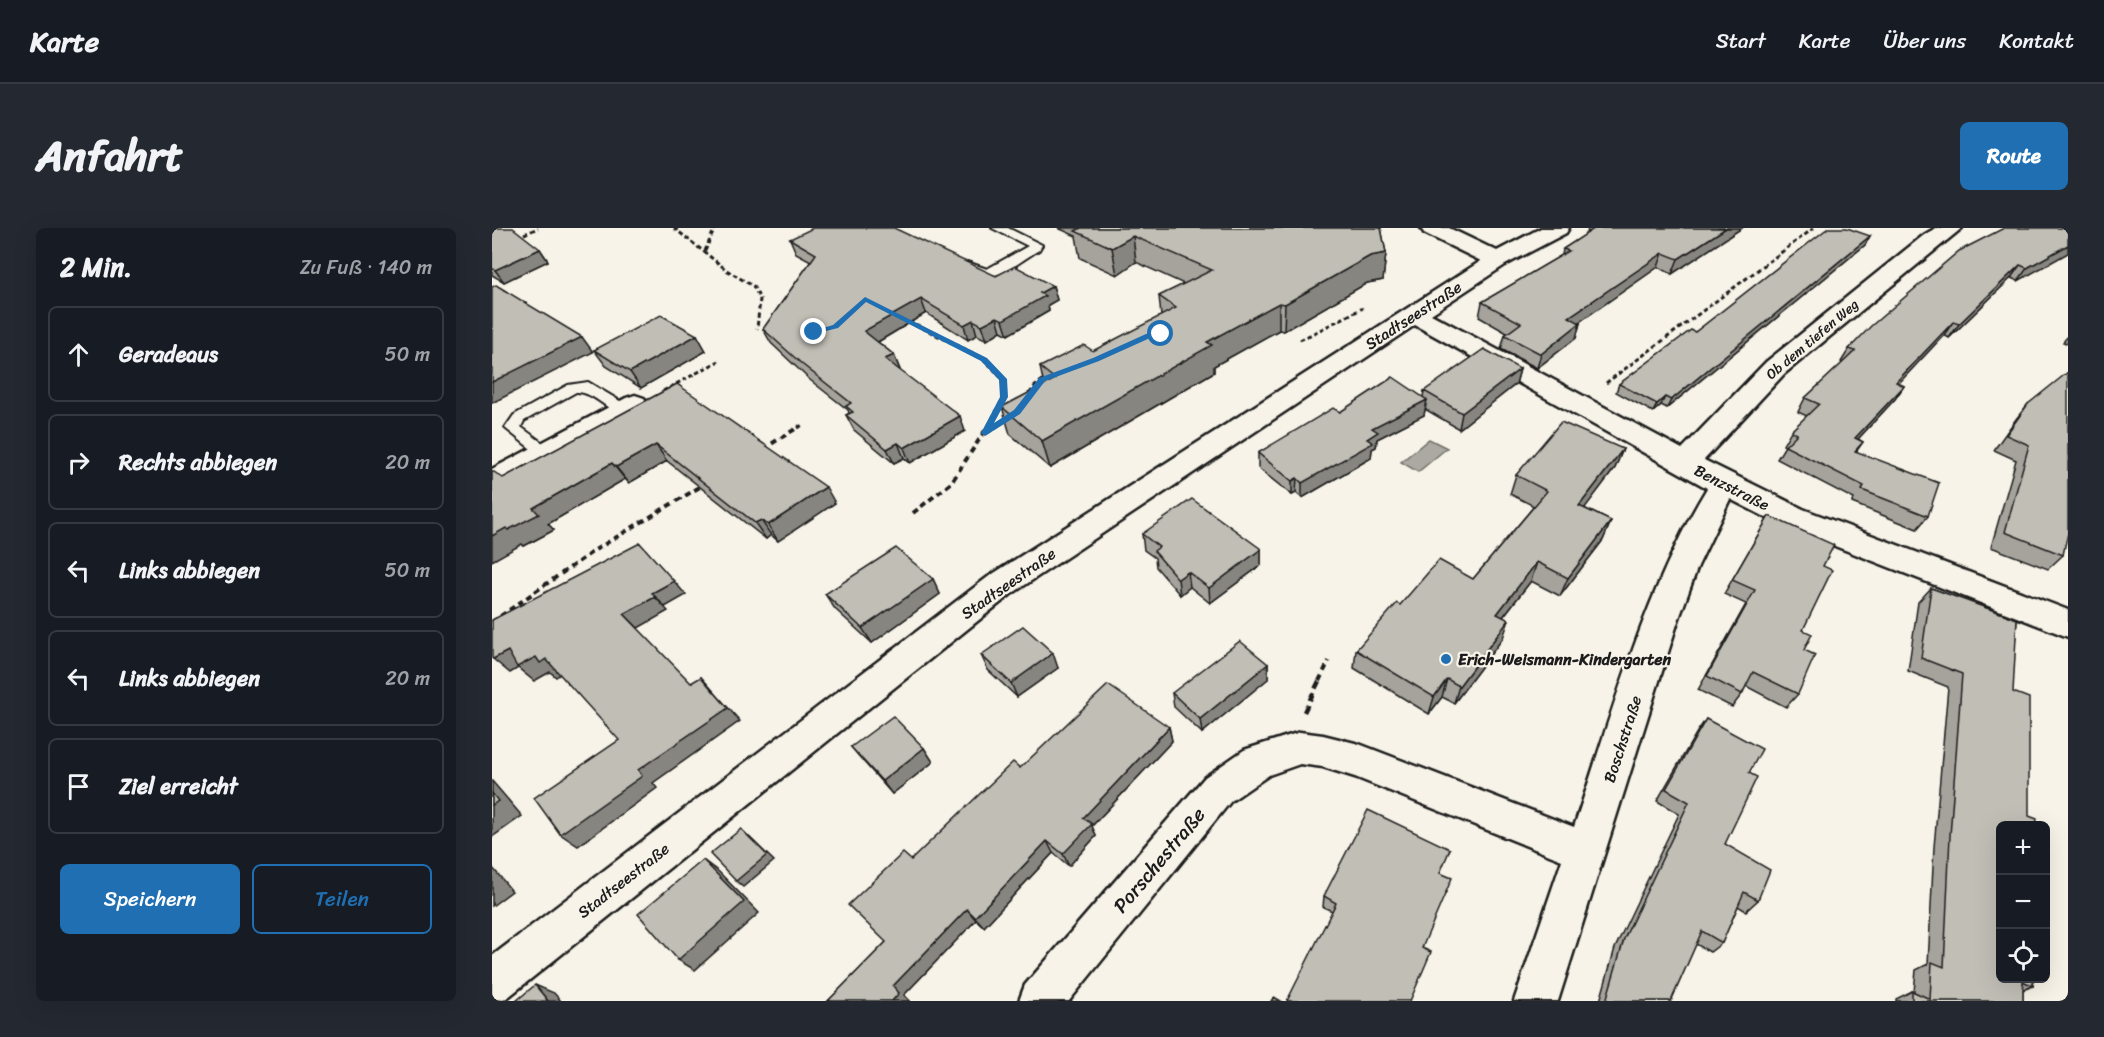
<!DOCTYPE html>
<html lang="de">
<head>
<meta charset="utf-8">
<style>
  body { margin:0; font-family:Sriracha,sans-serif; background:#242831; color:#f1f3f6 }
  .controls { position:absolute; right:18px; bottom:18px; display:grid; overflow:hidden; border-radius:9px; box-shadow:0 6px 24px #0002 }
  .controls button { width:54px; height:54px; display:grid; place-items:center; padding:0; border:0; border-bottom:2px solid #363941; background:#171b24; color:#f1f3f6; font:30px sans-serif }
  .stop { position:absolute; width:18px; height:18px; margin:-14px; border:4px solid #1f6fb2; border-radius:50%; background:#fff }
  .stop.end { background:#1f6fb2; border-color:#fff; box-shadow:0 2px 6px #0008 }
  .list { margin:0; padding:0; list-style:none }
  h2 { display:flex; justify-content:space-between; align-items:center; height:78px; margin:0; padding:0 24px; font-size:26px }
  h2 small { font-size:20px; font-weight:400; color:#9ea1a6 }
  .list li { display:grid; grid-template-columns:39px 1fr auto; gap:18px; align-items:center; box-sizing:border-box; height:96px; margin:0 12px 12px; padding:0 12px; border:2px solid #363941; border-radius:9px }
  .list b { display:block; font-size:22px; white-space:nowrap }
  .list em { font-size:20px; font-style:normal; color:#9ea1a6 }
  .actions { display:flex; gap:12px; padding:18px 24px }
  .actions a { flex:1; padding:14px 0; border:2px solid #1f6fb2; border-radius:9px; text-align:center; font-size:21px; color:#1f6fb2 }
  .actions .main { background:#1f6fb2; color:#fff }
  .icon { flex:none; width:33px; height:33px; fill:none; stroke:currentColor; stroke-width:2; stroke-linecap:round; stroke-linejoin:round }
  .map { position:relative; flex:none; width:1576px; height:773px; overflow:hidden; border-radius:9px }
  header { display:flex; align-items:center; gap:36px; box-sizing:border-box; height:84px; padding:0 30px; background:#171b24; border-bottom:2px solid #363941 }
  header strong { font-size:28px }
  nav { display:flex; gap:33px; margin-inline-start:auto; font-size:21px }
  .intro { display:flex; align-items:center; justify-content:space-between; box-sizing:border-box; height:144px; padding:0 36px }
  h1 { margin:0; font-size:42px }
  .button { padding:15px 27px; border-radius:9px; background:#1f6fb2; color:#fff; font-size:21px; font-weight:700 }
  main { display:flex; gap:36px; padding:0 36px }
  aside { flex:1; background:#171b24; border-radius:9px; box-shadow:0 6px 24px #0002 }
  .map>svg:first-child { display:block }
  .water { fill:#aca9a2; stroke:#72716c; stroke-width:1.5 }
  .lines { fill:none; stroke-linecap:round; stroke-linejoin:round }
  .lane-casing { stroke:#1c1c1c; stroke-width:4 }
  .street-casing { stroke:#1c1c1c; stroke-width:5 }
  .path-far2 { stroke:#1c1c1c; stroke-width:3; stroke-dasharray:4.5 3; stroke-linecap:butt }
  .path-far1 { stroke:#1c1c1c; stroke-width:4; stroke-dasharray:6 4.5; stroke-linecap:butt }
  .path { stroke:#1c1c1c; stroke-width:4.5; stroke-dasharray:8 5; stroke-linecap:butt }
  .lane { fill:#f7f3e8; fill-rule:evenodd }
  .street { fill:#f7f3e8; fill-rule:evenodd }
  .wall { fill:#a5a39c; stroke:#1c1c1c; stroke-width:1.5 }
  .shaded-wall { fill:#86857f; stroke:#1c1c1c; stroke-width:1.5 }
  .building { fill:#c0beb5; stroke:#1c1c1c; stroke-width:1.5 }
  .route { fill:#1f6fb2 }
  .poi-dot { fill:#1f6fb2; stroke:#f7f3e8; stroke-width:2 }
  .labels { text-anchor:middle; stroke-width:4.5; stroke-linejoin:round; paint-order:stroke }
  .far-street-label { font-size:14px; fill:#1c1c1c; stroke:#f7f3e8 }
  .street-label { font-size:16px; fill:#1c1c1c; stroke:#f7f3e8 }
  .poi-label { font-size:16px; font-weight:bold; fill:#1c1c1c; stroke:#f7f3e8; text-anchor:start }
  .near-street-label { font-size:20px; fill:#1c1c1c; stroke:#f7f3e8 }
</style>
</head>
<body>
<header>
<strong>Karte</strong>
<nav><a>Start</a><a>Karte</a><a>Über uns</a><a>Kontakt</a></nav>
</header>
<div class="intro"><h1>Anfahrt</h1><a class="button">Route</a></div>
<main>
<aside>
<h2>2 Min.<small>Zu Fuß · 140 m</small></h2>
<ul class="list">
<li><svg class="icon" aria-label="ahead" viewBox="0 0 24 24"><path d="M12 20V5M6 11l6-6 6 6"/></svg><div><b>Geradeaus</b></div><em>50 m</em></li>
<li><svg class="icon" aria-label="right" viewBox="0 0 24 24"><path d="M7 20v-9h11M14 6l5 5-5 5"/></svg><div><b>Rechts abbiegen</b></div><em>20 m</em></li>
<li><svg class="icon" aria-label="left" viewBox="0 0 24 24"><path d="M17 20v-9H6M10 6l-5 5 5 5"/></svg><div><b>Links abbiegen</b></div><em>50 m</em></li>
<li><svg class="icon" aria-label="left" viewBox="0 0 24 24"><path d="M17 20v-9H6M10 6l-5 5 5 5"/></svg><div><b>Links abbiegen</b></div><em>20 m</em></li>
<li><svg class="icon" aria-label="arrive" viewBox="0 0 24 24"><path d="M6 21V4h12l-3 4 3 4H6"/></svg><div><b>Ziel erreicht</b></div></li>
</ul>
<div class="actions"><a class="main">Speichern</a><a>Teilen</a></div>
</aside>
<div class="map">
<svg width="1576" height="773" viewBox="0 0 1576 773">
  <rect width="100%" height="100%" fill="#f7f3e8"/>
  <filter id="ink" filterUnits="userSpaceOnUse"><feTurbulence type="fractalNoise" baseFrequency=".0167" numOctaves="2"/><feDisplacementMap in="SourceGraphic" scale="12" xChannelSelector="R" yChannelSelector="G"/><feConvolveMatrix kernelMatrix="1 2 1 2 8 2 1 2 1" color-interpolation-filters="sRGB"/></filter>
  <g filter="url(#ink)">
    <polygon class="water" points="937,211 955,220 926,244 909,234"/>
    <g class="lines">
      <g class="lane-casing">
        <g id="lane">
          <path d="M500,0H516L550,17L547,22C518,39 504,58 471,41L469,38L475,34L495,41L536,18Z"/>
          <path d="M96,154L138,179L140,182L138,185C119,190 104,163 84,164L32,193L29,199L59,221L62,225L54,230L49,229L13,200L22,187L76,157Z"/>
        </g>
      </g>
      <g class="street-casing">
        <g id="street">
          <path d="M929,0H957L1005,23L1049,0H1077L1074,5L1013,37L939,86L1190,221L1274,134L1432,7L1444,0H1470L1292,146L1212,232L1311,281L1576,382V409L1289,297L1238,271L1206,338L1185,396L1066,773H1022L1070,632L863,549L831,539L808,536L777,547L739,573L577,773H527L533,757L713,549L752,522L808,504L831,507L867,516L1082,599C1120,486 1153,362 1215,260L923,97L518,367L15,770L0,773V728L496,349L989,33L932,5Z"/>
          <polygon points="143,167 152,170 156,176 152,182 10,261 0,264 0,241 134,170"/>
        </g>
      </g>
      <g class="path-far2">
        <polyline points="182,0 236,43 261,58 268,71 265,101"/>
        <polyline points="25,9 46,0"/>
        <polyline points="213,23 223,0"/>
        <polyline points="417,93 492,131 511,151 512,169 496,200"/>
        <polyline points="808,112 871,80"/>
        <polyline points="1114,155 1322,0"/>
        <polyline points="171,163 227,133"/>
        <polyline points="538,166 541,160 553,150"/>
        <polyline points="306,200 312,196"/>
        <polyline points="502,200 518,189"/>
      </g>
      <g class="path-far1">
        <polyline points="494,205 504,198"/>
        <polyline points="271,221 308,198"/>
        <polyline points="421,285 459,255 496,198"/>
        <polyline points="0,394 103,322 211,257"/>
        <polyline points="827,453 837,433"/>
      </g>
      <polyline class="path" points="812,484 828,451"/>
      <use href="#lane" class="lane"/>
      <use href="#street" class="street"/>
    </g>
    <g class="wall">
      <polygon points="0,0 48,21 56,33 12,54 0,47"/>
      <polygon points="566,0 889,0 894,25 891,52 875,55 792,103 787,102 722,138 722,144 558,240 518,206 510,179 552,157 548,139 601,123 669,88 667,68 692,56 644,34 625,47 588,30 584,8"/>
      <polygon points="1096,0 1250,0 1180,46 1166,39 1087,94 1088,95 1084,110 1045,140 1009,121 1013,107 1015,105 987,89 990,74 1070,27 1071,21 1095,6"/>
      <polygon points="1576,0 1526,53 1519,50 1457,110 1452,107 1406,155 1412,158 1403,171 1366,211 1371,214 1364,224 1436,288 1425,301 1360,275 1362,271 1285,231 1293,218 1291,217 1299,203 1315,188 1306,184 1313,170 1351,135 1349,134 1357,121"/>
      <polygon points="1378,8 1373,17 1175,180 1169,177 1161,184 1124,164 1127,156 1203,104"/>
      <polygon points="298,11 561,58 565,72 556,77 557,83 516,107 509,103 495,112 485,107 476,112 434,85 386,114 402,127 408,142 407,142 473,203 418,235 412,230 402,235 362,202 354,187 357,185 356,182 318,152 279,115 271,101 319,33 304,25"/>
      <polygon points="205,107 214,123 149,160 114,138 102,122"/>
      <polygon points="1576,108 1576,116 1571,114"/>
      <polygon points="1028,141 1024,156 967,201 933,181 932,187 885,211 884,219 880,221 879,230 810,270 804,265 800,267 766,240 766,225 848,184 931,169 932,163"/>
      <polygon points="185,156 343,275 286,313 279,307 274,311 175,233 137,255 133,251 56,296 62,302 32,318 30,316 11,250"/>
      <polygon points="1536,176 1571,327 1556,341 1499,319 1524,232 1502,222 1524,191"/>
      <polygon points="1131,221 1123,240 1092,280 1119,293 1111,312 1068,368 1039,353 1011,389 1011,410 962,475 950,469 937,486 862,440 864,422 908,377 981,351 1042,278 1018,266 1024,247"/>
      <polygon points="1277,288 1331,338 1311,402 1312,422 1306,466 1294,479 1254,458 1250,466 1240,479 1206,462 1254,376 1232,366"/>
      <polygon points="650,306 769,321 769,337 718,375 698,359 688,367 664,339 663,330 652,322"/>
      <polygon points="441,351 448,366 380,415 343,381 333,366"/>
      <polygon points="1439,360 1525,391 1509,597 1541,750 1541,758 1531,762 1531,773 1404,773 1404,771 1420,763 1422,764 1424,742 1436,736 1442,619 1456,459 1416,443 1426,374"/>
      <polygon points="489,427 566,440 525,469 496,442"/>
      <polygon points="776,436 776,451 710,505 682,479 680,465"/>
      <polygon points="1214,491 1257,545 1233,616 1266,672 1254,683 1246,678 1230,715 1218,724 1204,716 1179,773 1108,773 1123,720 1187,586 1165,573 1205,504"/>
      <polygon points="677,499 680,513 600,598 604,608 577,638 561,625 492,699 484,692 412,767 418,773 336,773 394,714 419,632 528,540"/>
      <polygon points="359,519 432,520 441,534 400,566 370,532"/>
      <polygon points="958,621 840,683 831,679 832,668"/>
    </g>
    <g class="shaded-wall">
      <polygon points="1234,0 1250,0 1180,46 1186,31"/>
      <polygon points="641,8 644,34 625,47 620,20"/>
      <polygon points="1378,8 1373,17 1175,180 1179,172"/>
      <polygon points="1576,17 1576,25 1526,53 1535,40"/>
      <polygon points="48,21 56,33 12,54 3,42"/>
      <polygon points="894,25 891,52 875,55 792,103 793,76 878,28"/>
      <polygon points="1171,25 1166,39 1073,104 1077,89"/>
      <polygon points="1528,37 1519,50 1457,110 1467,96"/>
      <polygon points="561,58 565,72 556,77 557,83 516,107 511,92 548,65"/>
      <polygon points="429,71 434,85 379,118 372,103"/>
      <polygon points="787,75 787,102 722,138 722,144 558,240 550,213 715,114"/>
      <polygon points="505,89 509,103 495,112 490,97"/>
      <polygon points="481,92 485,107 476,112 472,97"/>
      <polygon points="1461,94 1452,107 1395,168 1404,154"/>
      <polygon points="1088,95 1084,110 1045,140 1049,126"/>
      <polygon points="205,107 214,123 149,160 138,144"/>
      <polygon points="90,109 101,124 0,175 0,154"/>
      <polygon points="402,127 408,142 400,146 393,131"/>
      <polygon points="1028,141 1024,156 967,201 970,185"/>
      <polygon points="1412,158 1403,171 1354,224 1363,210"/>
      <polygon points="1173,169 1169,177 1161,184 1165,176"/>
      <polygon points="935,172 932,187 885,211 884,219 880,221 879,230 810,270 810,255 880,200"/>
      <polygon points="468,188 473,203 418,235 412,220"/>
      <polygon points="406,215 412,230 402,235 395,221"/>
      <polygon points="164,217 175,233 137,255 124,239"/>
      <polygon points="1131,221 1123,240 1080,297 1087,278"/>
      <polygon points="120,235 133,251 56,296 62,302 32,318 30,316 0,333 0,308 41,280"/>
      <polygon points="805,250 804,265 800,267 800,253"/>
      <polygon points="334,259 343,275 286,313 276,297"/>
      <polygon points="269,292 279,307 274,311 263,295"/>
      <polygon points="1119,293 1111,312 1068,368 1076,350"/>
      <polygon points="769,321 769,337 718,375 717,360"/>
      <polygon points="1045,334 1039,353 999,404 1005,386"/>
      <polygon points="696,344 698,359 688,367 686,351"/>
      <polygon points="441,351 448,366 380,415 370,400"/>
      <polygon points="182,353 194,367 173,379 160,365"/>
      <polygon points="163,369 176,383 146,400 132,386"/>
      <polygon points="1017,392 1011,410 962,475 967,458"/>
      <polygon points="16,423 54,431 70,445 64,449 58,444 42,453 26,440 18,445 1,431"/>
      <polygon points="561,425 566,440 525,469 519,455"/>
      <polygon points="776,436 776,451 710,505 708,491"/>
      <polygon points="209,449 248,493 161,555 165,560 86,618 68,606 146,542"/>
      <polygon points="955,451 950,469 937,486 942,469"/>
      <polygon points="677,499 680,513 600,598 604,608 577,638 571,626 591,590"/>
      <polygon points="432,520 441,534 400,566 390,553"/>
      <polygon points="0,553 30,588 0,609"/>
      <polygon points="249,601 282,633 251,659 244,653"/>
      <polygon points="555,613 561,625 492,699 483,689"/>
      <polygon points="211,632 227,644 267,685 203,742 186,732"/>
      <polygon points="0,639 20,663 0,678"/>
      <polygon points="475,681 484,692 412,767 418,773 400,773 401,758"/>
      <polygon points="43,757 62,765 69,773 56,773"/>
    </g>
    <g class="building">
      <polygon points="0,0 21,0 48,21 3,42 0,40"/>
      <polygon points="321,0 402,0 504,48 523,38 561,58 548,65 553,68 511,92 505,89 490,97 481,92 472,97 429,71 372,103 402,127 393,131 468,188 412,220 406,215 395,221 354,187 361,184 354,178 359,175 311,137 271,101 324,26 298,11"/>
      <polygon points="589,0 889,0 894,25 878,28 793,76 787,75 715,114 720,117 550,213 510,179 563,151 548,139 592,117 601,123 684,80 667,68 720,42 641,8 620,20 583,3"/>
      <polygon points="1103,0 1234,0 1186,31 1171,25 1077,89 1088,95 1049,126 1013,107 1029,95 990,74 1077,23 1071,21"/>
      <polygon points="1336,0 1355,0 1378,8 1179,172 1173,169 1165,176 1127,156 1199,102 1203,104"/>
      <polygon points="1512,0 1576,0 1576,17 1535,40 1528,37 1467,96 1461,94 1404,154 1412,158 1363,210 1371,214 1363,223 1447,255 1436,288 1370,262 1372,258 1293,218 1305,206 1299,203 1327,176 1313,170 1363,123 1357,121 1379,98 1467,23"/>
      <polygon points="4,57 90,109 0,154 0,59"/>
      <polygon points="169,87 205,107 138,144 102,122"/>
      <polygon points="992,121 1028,141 970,185 932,163"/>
      <polygon points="1576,144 1576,305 1571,327 1513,304 1537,217 1514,207 1536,176"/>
      <polygon points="901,149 935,172 880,200 886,204 875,211 881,215 810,255 805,250 800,253 766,225 841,180 848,184"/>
      <polygon points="185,156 334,259 276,297 269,292 263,295 164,217 124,239 120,235 41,280 47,286 16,302 14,300 0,308 0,244 2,244 11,250"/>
      <polygon points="1069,194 1131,221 1087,278 1119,293 1076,350 1045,334 1005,386 1017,392 967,458 955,451 942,469 864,422 905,375 908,377 947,332 981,351 1055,263 1024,247"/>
      <polygon points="700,271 769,321 717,360 696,344 686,351 662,323 667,319 650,306"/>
      <polygon points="1277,288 1342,317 1331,338 1340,342 1311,402 1320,406 1312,422 1323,427 1306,466 1261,444 1250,466 1215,448 1263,362 1240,352"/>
      <polygon points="148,315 182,353 160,365 163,369 132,386 199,455 209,449 236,480 146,542 150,548 68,606 42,570 127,512 54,431 48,435 44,429 25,439 16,423 1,431 0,430 0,392"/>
      <polygon points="404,320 441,351 370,400 333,366"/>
      <polygon points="1439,360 1525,391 1521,464 1537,470 1537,588 1545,591 1544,597 1509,597 1509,750 1541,750 1541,758 1531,753 1531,773 1420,773 1420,763 1438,771 1440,734 1452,739 1458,608 1470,446 1429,430"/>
      <polygon points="531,398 561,425 519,455 489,427"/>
      <polygon points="748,413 776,436 708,491 680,465"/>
      <polygon points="616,457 677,499 591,590 600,596 571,626 555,613 483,689 475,681 401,758 407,765 400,773 336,773 394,714 356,677 411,625 419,632 521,534 528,540"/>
      <polygon points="401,488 432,520 390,553 359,519"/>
      <polygon points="1214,491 1270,521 1257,545 1265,549 1233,616 1278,642 1266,672 1252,664 1230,715 1210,703 1179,773 1114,773 1132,711 1197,574 1174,561"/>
      <polygon points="0,565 6,573 0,577"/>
      <polygon points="876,582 958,621 948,645 960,650 930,720 939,724 918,773 795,773 844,675 832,668"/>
      <polygon points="249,601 275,627 244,653 218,626"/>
      <polygon points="211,632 252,674 186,732 146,686"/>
      <polygon points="43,757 56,773 24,773"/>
      <polygon points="782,769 789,773 779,773"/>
    </g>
  </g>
  <polygon class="route" points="373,69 495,130 515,151 516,169 502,195 522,182 547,150 601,130 654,106 669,104 673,106 658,110 607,133 553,153 528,186 493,208 489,205 508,169 507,152 489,133 374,74 346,100 322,106 318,104 341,97"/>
  <circle class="poi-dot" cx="954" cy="431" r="6"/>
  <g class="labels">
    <g class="far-street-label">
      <text transform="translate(1320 111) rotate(-40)" y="5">Ob dem tiefen Weg</text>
    </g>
    <g class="street-label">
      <text transform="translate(921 87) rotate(-33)" y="6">Stadtseestraße</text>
      <text transform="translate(1240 259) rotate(27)" y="6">Benzstraße</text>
      <text transform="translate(516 355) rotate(-35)" y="6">Stadtseestraße</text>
      <text transform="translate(1130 511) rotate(-72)" y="6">Boschstraße</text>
      <text transform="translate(131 652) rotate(-38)" y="6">Stadtseestraße</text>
    </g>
    <g class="poi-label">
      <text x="966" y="437">Erich-Weismann-Kindergarten</text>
    </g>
    <g class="near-street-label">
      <text transform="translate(667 632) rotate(-50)" y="7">Porschestraße</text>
    </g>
  </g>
</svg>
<div class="controls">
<button>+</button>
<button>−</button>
<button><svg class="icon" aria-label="locate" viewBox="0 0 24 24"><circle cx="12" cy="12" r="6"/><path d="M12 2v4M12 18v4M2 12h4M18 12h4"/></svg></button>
</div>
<div class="stop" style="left:669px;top:106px"></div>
<div class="stop end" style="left:322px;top:104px"></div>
</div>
</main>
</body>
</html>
